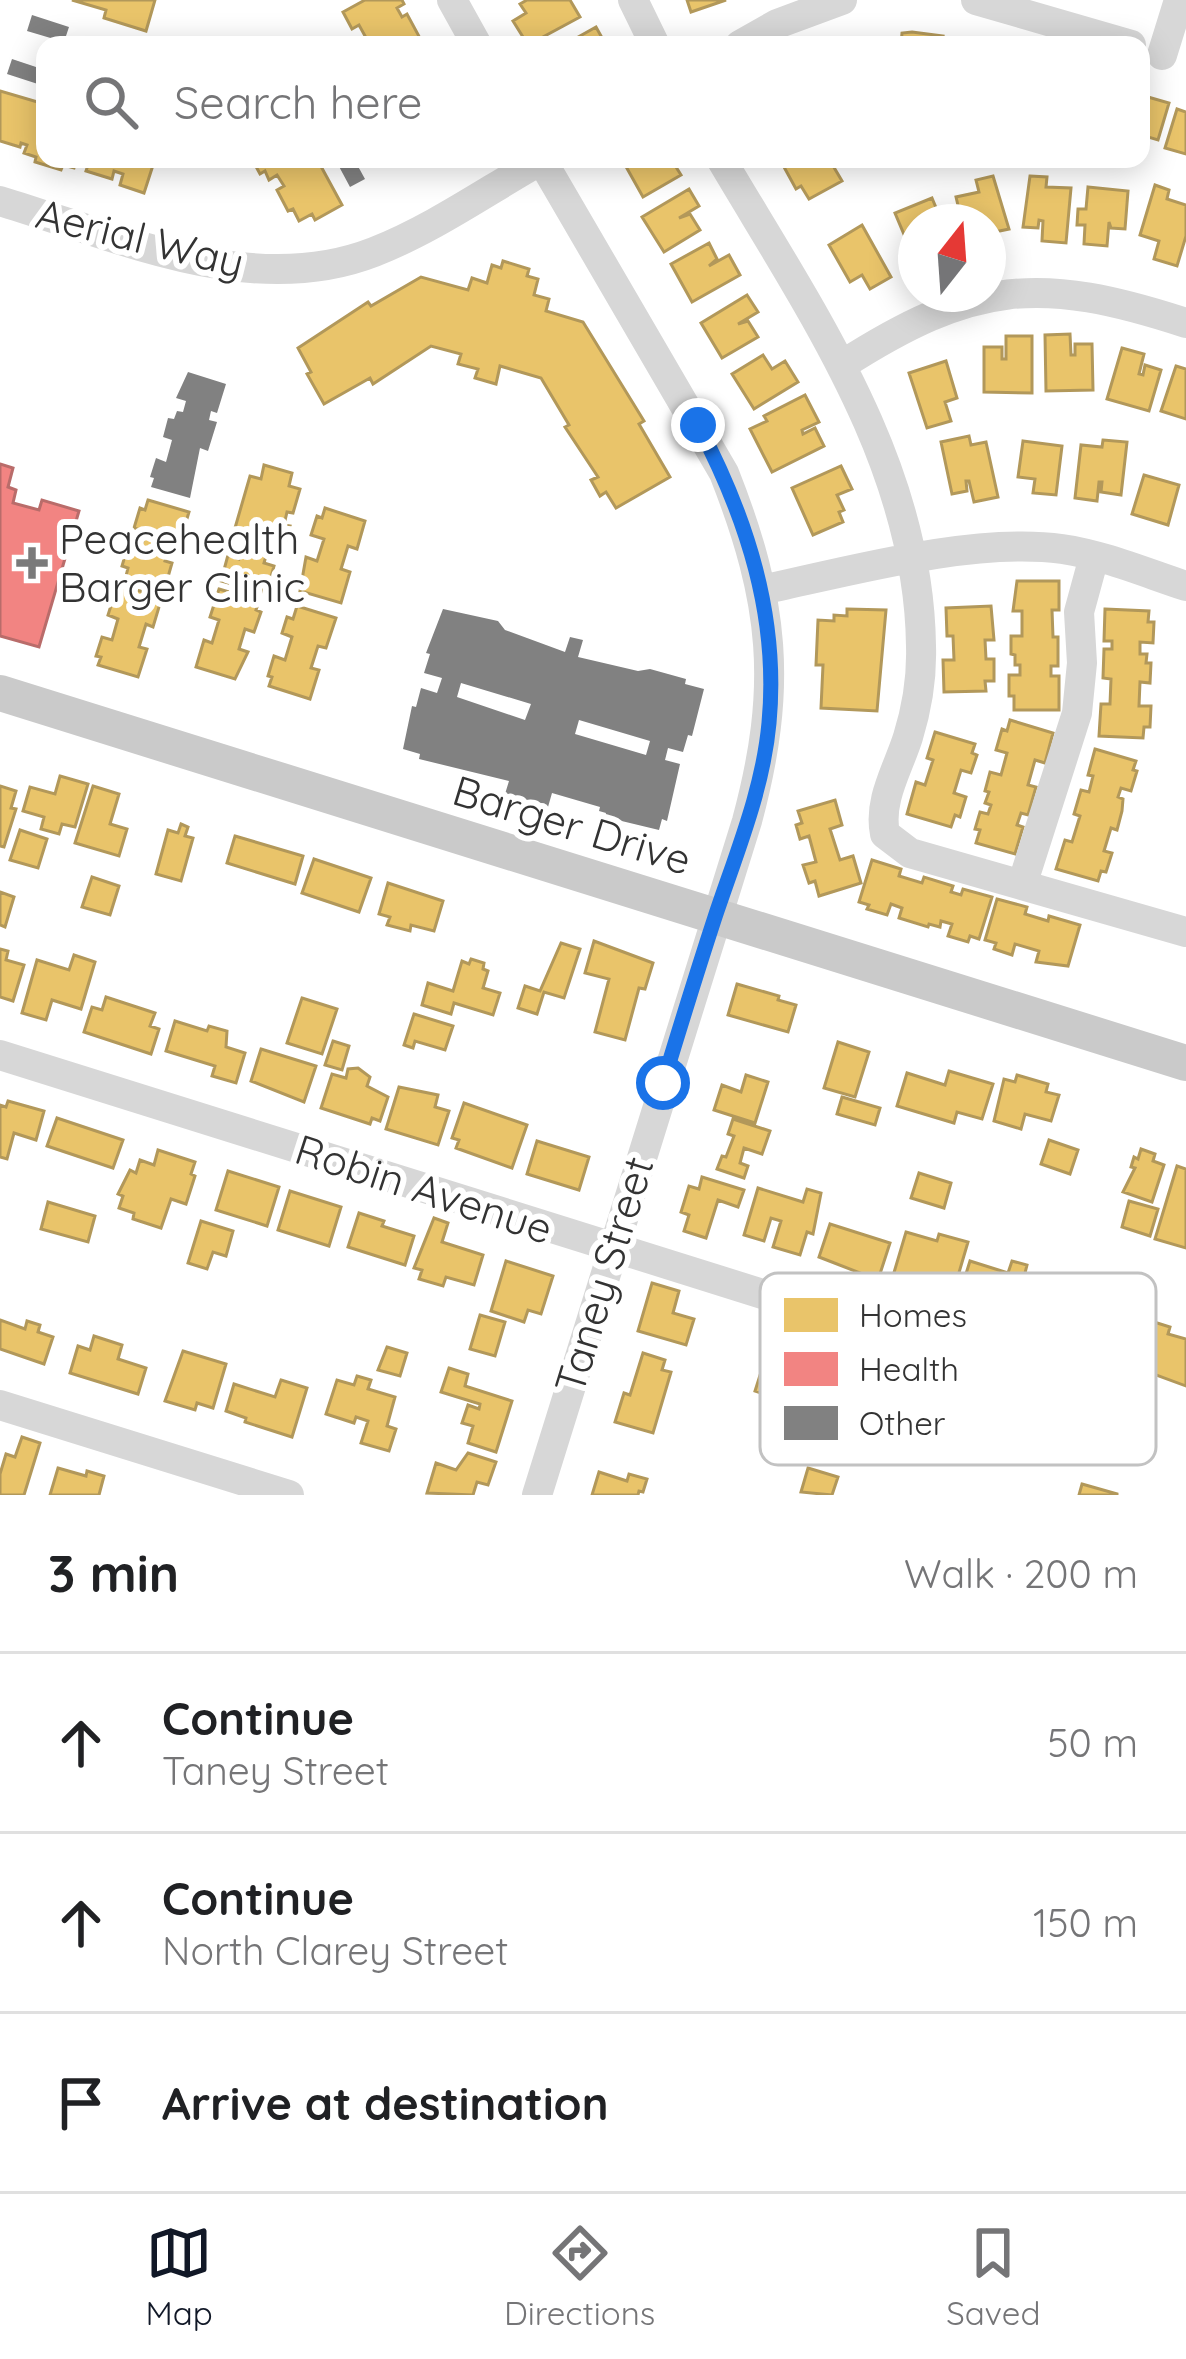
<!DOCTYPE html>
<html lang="en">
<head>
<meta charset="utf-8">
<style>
	:root { --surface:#fff; --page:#f2f2f2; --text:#202124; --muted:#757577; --line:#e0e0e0; --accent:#111827 }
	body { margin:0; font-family:Quicksand,sans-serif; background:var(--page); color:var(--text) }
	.compass { position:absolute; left:898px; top:204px; width:108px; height:108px; border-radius:50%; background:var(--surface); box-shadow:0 6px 30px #0003; rotate:17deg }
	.stop { position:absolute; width:36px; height:36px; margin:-27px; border:9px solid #1a73e8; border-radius:50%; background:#fff }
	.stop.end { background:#1a73e8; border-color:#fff; box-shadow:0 3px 12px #0008 }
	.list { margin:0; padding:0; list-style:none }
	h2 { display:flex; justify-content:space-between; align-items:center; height:156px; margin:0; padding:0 48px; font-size:51px }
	h2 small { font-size:39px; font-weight:400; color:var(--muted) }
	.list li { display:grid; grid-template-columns:78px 1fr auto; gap:36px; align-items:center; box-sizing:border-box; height:180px; padding:0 48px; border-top:3px solid var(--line) }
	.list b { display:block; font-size:45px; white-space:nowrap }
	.list p { margin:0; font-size:39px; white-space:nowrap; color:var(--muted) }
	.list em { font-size:39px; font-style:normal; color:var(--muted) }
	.icon { flex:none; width:66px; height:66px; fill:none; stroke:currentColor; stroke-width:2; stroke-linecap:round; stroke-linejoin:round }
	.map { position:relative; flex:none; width:1186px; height:1495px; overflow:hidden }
	.search { position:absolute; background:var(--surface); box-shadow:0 6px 30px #0003; left:36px; right:36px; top:36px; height:132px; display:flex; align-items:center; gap:30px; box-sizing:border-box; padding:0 42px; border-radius:24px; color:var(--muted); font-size:45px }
	.sheet { height:696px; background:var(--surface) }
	nav { display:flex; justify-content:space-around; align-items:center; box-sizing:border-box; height:168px; border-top:3px solid var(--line); background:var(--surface); font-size:33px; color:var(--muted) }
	nav a { display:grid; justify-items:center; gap:6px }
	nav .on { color:var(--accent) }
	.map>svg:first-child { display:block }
</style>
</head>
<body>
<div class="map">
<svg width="1186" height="1495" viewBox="0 0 1186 1495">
	<rect width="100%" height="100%" fill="#fff"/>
	<path fill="#e9c46a" stroke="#b2985a" stroke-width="3" d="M72,0H155L146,31L104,18L106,10Z
		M365,0H402L404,4L397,8L402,17L407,14L421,40L417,45H370L359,25L352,29L343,12Z
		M527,0H570L580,17L528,45L513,21L526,13L520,4Z
		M687,0H726L691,12Z
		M596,27L606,45H564Z
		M912,32L943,36L941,45H901L902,33Z
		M0,91L41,103L38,111L45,113V159H155L144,193L120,185L123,174L114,171L112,179L86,171L88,165L76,161L74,168L63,165L61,170L35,162L36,157L24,153L27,145L21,143L20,147L0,141Z
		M1141,95L1169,103L1158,140L1141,135Z
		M1177,109L1186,112V154L1165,148Z
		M252,159H317L342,205L315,220L312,214L299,221L293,209L288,211L277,190L284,186L277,175L269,180L265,171L260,174Z
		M631,159H671L681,175L643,197L624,163Z
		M797,159H829L842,181L809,199L801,186L796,189L784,167Z
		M993,176L1009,229L990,233L988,222H962L956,197L979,192L976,180Z
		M1030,176L1047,177L1046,187L1071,188L1066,243L1042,241L1043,221L1039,220L1038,228L1023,227Z
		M1155,185L1169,190L1167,199L1186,205V236L1177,266L1154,259L1159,241L1140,235Z
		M1088,187L1128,191L1125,229L1111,228L1109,222L1107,246L1084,244L1085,225H1077L1078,209H1086Z
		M689,189L699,206L679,218L690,214L700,230L664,252L642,217Z
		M932,198L942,222H916V263L895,213Z
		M862,225L891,277L870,289L862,275L850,282L829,245Z
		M709,243L717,259L709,266L729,255L740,275L692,302L671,264Z
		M503,261L529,269L527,276L538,279L534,295L549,299L546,311L583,322L644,421L639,424L670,477L616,508L606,492L600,496L591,480L598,477L565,427L569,425L541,378L500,366L496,384L475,378L478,369L458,364L461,354L431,346L373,384L370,378L324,404L307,374L311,372L298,348L368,302L371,306L421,277L468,290L472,278L487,283L492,265L501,268Z
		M747,295L758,312L738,324L748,321L758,337L722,358L701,323Z
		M1070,334L1071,355H1075V344H1092L1093,390L1046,391L1045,335Z
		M1006,336H1032V393L984,392V347H1002V359H1006Z
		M1122,348L1144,354L1139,374L1143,375L1145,365L1161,370L1149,411L1107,399Z
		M763,355L772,369L785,361L798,382L754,409L732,374Z
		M946,361L957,398L945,402L951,421L927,428L909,373Z
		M1176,366L1186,369V419L1161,411Z
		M805,395L819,422L802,430L803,434L815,428L824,446L772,472L750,429L767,421L764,416Z
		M969,436L971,445L986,442L998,497L974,502L969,481H966L967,491L952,494L941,442Z
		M1103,440L1127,442L1121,495L1101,492L1102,482H1099L1097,501L1075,498L1081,445L1102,447Z
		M1023,441L1062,446L1056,495L1033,493L1035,479L1018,477Z
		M264,465L292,473L289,486L300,489L293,513L287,512L284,525L290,526L284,547L270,542L264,563L274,566L269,584L264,582L261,592L221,581L228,555L239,559L247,531L235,528L250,476L261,479Z
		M841,466L852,489L837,495L844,510L839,512L843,522L813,535L792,488Z
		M1144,475L1179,485L1168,525L1132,514Z
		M148,500L189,512L180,542L172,540L165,561L172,563L164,591L125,580L128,568L122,566L127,549L139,553L146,532L134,528L140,508L145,510Z
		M325,508L365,521L357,549L348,546L341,569L350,572L341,603L300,591L306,557L317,561L324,539L311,535L317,516L322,518Z
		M1017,581H1059V610H1052L1053,637H1058V666H1051V676H1059V710H1014V696H1009V675H1020V665H1015V655L1011,654V636H1022V611H1013Z
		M122,586L162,597L153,627L146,624L139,647L147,649L138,677L98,665L101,657L96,656L102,637L112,640L118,619L108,615L114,596L119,597Z
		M219,589L259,601L256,610L261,612L254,632L245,629L239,649L248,652L235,679L196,667L204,640L212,643L219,620L210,617Z
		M297,606L336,618L326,648L318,646L311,668L319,670L310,699L269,686L272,677L268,676L274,656L285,660L292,637L282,633L287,617L293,619Z
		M991,606L994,640H985L986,659H994V681H985L986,691L944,692L943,660H954L953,636H947L946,608Z
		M847,609L886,610L877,711L821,708L823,665H816L818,620L834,621V615L847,616Z
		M1105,609L1149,611L1148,622H1154L1153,643L1140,642V654H1147L1146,663H1151L1150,683L1140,682L1139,706H1151L1150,727H1144L1143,738L1099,736L1101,704H1110L1111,679L1103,678L1104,649H1112V641H1104Z
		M1010,720L1053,733L1045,763L1035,760L1028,785L1036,787L1028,815L1021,813L1017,825L1023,827L1015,854L976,843L980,830L975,829L980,812L988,814L991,805L985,803L989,792L985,791L990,772L1001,775L1007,753L996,750L1002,729L1007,731Z
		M935,732L975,744L972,753L977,755L971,773L961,770L954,793L966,797L960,817L955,815L951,827L907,814L916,782L925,785L933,760L927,758Z
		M1095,749L1136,761L1133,770L1137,771L1131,791L1121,788L1118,797L1123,799L1122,811L1117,830L1111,828L1104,851L1112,853L1106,872L1101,871L1098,881L1056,869L1065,840L1072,842L1080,816L1074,814L1081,790L1089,792L1093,776L1088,775Z
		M60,776L88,784L75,827L62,824L59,834L41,829L44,817L23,811L30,787L55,794Z
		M0,786L16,791L11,808L16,809L4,847L0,846Z
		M93,786L119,794L110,824L127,829L119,856L75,843Z
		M835,800L842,825L830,829L840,860L853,856L861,883L819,896L815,881L809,883L803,865L816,862L809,836L800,839L796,825L802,823L798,811Z
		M181,824L188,827L185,836L193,838L181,881L156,874L168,830L178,833Z
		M20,830L47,839L38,868L10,860Z
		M235,836L303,856L295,884L227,863Z
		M314,859L371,878L359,912L302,893Z
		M872,860L901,869L899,876L922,883L924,877L953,886L951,892L961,895L963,889L992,897L979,939L970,936L968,942L948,936L952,924L941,921L940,927L929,924L928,927L899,918L902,908L891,904L887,915L867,909L869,905L859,902Z
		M92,877L119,886L110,915L82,907Z
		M388,883L443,901L434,931L411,925L410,931L387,925L390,917L379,914Z
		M0,892L14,897L5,927L0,925Z
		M997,899L1027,907L1025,914L1048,921L1049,916L1080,925L1068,966L1036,962L1039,951L1015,944L1012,955L994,949L996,943L985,940Z
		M594,941L653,963L645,989L639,988L625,1040L595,1032L609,979L585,973Z
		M561,943L580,949L564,998L544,992L537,1014L518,1008L525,986L540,991Z
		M0,949L8,951L6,960L24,965L13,1001L0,997Z
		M74,955L95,962L81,1009L52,1000L46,1020L22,1013L37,960L69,970Z
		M471,959L484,963L483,969L488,971L483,988L500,993L493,1015L454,1003L451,1014L422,1005L428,983L453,991L462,961L469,964Z
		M737,984L779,996L778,1000L796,1005L788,1032L728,1015Z
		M106,997L155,1013L150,1026L159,1029L151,1054L84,1032L92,1007L102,1010Z
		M302,998L337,1009L322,1054L287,1043Z
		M414,1014L453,1026L445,1050L415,1041L413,1048L404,1045Z
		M175,1021L207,1031L209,1026L227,1031L226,1047L245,1053L236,1083L212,1076L215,1066L166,1051Z
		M333,1041L349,1046L342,1070L325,1065Z
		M838,1042L869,1052L855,1097L824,1088Z
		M261,1049L316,1066L304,1102L251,1081Z
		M358,1068L370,1077L367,1086L388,1097L380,1121L372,1118L370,1124L321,1108L332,1074L346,1078L348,1069Z
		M949,1071L993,1084L982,1119L957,1112L954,1123L897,1106L907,1073L945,1085Z
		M746,1075L768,1082L755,1123L714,1110L722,1085L741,1092Z
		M1017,1075L1048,1084L1046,1092L1059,1095L1051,1121L1025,1114L1021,1129L994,1121L1004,1079L1015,1082Z
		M399,1087L438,1095L435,1107L449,1111L438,1145L386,1129Z
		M842,1097L880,1108L875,1125L837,1114Z
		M8,1101L44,1111L36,1140L14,1133L7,1159L0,1157V1105L6,1107Z
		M464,1103L527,1125L512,1168L456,1148L459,1140L452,1138Z
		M57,1118L123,1140L113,1168L47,1146Z
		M733,1119L770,1131L762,1154L744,1148L740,1163L748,1166L744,1178L717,1169L722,1156L726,1157L734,1136L728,1134Z
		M1049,1140L1078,1150L1070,1174L1041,1164Z
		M537,1141L589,1157L579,1190L527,1174Z
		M1141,1149L1155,1154L1153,1161L1164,1165L1152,1202L1123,1192L1135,1168L1131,1167L1134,1157L1138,1159Z
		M158,1150L195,1162L191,1174L195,1176L186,1204L171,1199L161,1228L133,1219L134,1213L119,1208L123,1196L118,1194L130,1170L136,1173L140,1160L154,1165Z
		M1177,1166L1186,1169V1248L1155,1239Z
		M228,1171L279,1187L267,1226L216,1210Z
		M919,1173L951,1183L944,1208L911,1198Z
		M702,1177L744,1190L738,1207L718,1200L706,1238L684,1231L689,1215L681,1212L689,1186L699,1189Z
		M758,1188L803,1202L807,1189L821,1193L813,1234L807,1232L800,1255L773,1247L781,1221L771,1218L764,1241L744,1235Z
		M290,1191L341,1207L329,1246L278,1230Z
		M1129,1201L1158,1209L1150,1236L1122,1227Z
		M48,1202L95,1216L88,1242L41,1229Z
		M359,1213L384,1221L382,1226L414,1236L405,1265L348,1247Z
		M434,1218L448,1223L442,1242L483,1255L474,1285L446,1277L443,1286L419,1279L422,1270L414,1268Z
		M201,1221L233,1231L226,1256L213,1252L207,1269L188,1263Z
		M830,1224L890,1243L878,1280L819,1257Z
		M906,1232L937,1241L939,1234L968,1242L953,1293L934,1287L936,1282L921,1277L916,1293L890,1286Z
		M506,1261L553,1276L541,1314L528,1310L524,1322L491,1311Z
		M970,1261L1008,1273L1012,1261L1027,1265L1024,1277L1030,1279L1017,1324L987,1314L991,1302L960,1293Z
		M652,1283L679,1291L673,1313L694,1319L686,1345L638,1331Z
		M480,1315L505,1322L495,1356L470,1349Z
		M1135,1316L1170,1327L1168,1334L1186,1339V1386L1121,1362Z
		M0,1320L25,1329L27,1321L40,1325L38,1332L53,1337L44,1364L0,1349Z
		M94,1336L122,1345L118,1359L146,1368L138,1394L70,1373L78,1346L90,1350Z
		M387,1347L407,1353L400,1376L378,1370Z
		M769,1347L791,1354L793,1347L821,1356L810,1393L787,1385L782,1400L755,1391Z
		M183,1351L226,1364L213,1408L197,1403L195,1410L165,1401Z
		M643,1353L665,1360L662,1370L671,1372L653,1433L615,1422L624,1393L630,1395Z
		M449,1368L468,1374L465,1386L512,1401L496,1452L468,1443L473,1426L462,1423L468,1405L479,1409L480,1404L441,1392Z
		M357,1376L371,1380L368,1389L395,1397L387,1426L396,1429L389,1451L361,1443L368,1421L356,1417L354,1423L326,1414L337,1380L354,1385Z
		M281,1380L307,1388L292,1437L245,1422L246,1418L226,1411L234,1384L275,1397Z
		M22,1437L40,1443L24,1495H0V1474L6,1454L15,1457Z
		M468,1453L496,1462L488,1485L477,1482L473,1495L427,1493L436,1463L456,1470Z
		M58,1468L86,1476L87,1471L104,1476L99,1495H50Z
		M808,1468L838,1477L832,1495L801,1492Z
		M599,1472L627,1481L629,1474L647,1479L643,1492L639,1491L638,1495H592Z
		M1082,1484L1117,1494V1495H1079Z"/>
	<path fill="#f28482" stroke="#b96c6a" stroke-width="3" d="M0,464L13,468L8,487L16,490L13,503L39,510L42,500L79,511L39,647L0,636Z"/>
	<path fill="#818181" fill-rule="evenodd" d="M32,15L69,27L64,42L27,31Z
		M12,59L45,70L44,86L7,74Z
		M335,159H354L365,179L350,187Z
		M188,372L226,384L217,413L211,411L209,420L217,422L208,451L200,448L190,498L151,487L154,478L150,477L156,458L166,462L172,440L163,437L168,418L174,419L177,411L183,412L186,401L176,398Z
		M443,609L498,621L505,630L565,652L570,637L583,640L578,657L638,671L650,669L686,679L685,684L704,689L692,736L688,735L683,752L668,748L665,760L680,764L667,821L662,819L659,830L605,817L606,813L599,811L600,807L552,793L548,807L505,794L509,781L419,759L420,754L403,749L412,706L416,707L421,688L437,693L442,678L424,673L430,654L426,653ZM461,683L531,704L525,720L457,697ZM579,720L650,741L646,755L575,734Z"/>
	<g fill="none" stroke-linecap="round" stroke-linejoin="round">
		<path stroke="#d7d7d7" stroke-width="30" d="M452,0L477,45
			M633,0L655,45
			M976,0L1131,45
			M740,45L777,24L842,0
			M1162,55L1179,0
			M721,159C810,310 919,464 921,646C922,677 917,708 908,737C898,769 878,800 885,834L910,853L1186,932
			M0,201C117,236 251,300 374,252C433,229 488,190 543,159
			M842,365C973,281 1039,275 1186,323
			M762,590C850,571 974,537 1062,549C1104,555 1146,573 1186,586
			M1023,882L1077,713L1082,663L1079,612L1094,557
			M0,1055L986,1364
			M0,1405L289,1495
			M537,1495L747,821C783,687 775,602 724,473L541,159"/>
		<path stroke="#cacaca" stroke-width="36" d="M0,693L1186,1063"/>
	</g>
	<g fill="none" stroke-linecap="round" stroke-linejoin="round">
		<path stroke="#1a73e8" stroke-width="15" d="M663,1083C680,1027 697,972 715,917C736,854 763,790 769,723C779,617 747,518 698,425"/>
	</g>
	<path fill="#7a7a7a" stroke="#fff" stroke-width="4.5" d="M26 545h12v12h12v12h-12v12h-12v-12h-12v-12h12z"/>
	<g text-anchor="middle" stroke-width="12" stroke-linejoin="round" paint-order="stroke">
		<g font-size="42" fill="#333" stroke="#fff">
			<text transform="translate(140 238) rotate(14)" y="15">Aerial Way</text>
			<text transform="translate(572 825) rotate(17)" y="15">Barger Drive</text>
			<text transform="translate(424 1189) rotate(18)" y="15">Robin Avenue</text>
			<text transform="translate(604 1275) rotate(-73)" y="15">Taney Street</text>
		</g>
		<g font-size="42" fill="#333" stroke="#fff" text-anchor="start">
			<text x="59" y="554">Peacehealth<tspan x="59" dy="48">Barger Clinic</tspan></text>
		</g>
	</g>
	<rect x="760" y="1273" width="396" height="192" rx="18" fill="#fff" stroke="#c2c2c2" stroke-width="3"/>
	<rect x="784" y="1298" width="54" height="34" fill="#e9c46a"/>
	<rect x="784" y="1352" width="54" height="34" fill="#f28482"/>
	<rect x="784" y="1406" width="54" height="34" fill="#818181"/>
	<g font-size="33" fill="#333">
		<text x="859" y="1327">Homes</text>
		<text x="859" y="1381">Health</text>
		<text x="859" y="1435">Other</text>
	</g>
</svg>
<svg class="compass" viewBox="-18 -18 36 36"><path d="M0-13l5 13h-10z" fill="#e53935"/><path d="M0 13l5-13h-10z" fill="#757577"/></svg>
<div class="stop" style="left:663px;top:1083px"></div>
<div class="stop end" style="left:698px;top:425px"></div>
<div class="search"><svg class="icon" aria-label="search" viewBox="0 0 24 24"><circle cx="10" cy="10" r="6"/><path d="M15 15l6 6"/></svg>Search here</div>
</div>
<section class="sheet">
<h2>3 min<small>Walk · 200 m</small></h2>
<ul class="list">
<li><svg class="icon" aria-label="ahead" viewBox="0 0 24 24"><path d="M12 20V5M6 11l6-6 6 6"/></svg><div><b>Continue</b><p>Taney Street</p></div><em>50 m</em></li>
<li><svg class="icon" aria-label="ahead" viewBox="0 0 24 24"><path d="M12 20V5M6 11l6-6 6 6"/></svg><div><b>Continue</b><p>North Clarey Street</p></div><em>150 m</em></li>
<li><svg class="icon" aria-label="arrive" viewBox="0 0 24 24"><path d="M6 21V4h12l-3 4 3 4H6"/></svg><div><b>Arrive at destination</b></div></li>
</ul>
</section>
<nav>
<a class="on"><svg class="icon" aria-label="map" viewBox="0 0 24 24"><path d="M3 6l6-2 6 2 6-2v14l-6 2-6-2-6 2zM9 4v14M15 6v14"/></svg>Map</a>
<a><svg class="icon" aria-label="directions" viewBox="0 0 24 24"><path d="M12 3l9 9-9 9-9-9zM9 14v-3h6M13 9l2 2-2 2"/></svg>Directions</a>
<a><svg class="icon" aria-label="saved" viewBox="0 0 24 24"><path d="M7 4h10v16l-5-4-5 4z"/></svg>Saved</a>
</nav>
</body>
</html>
